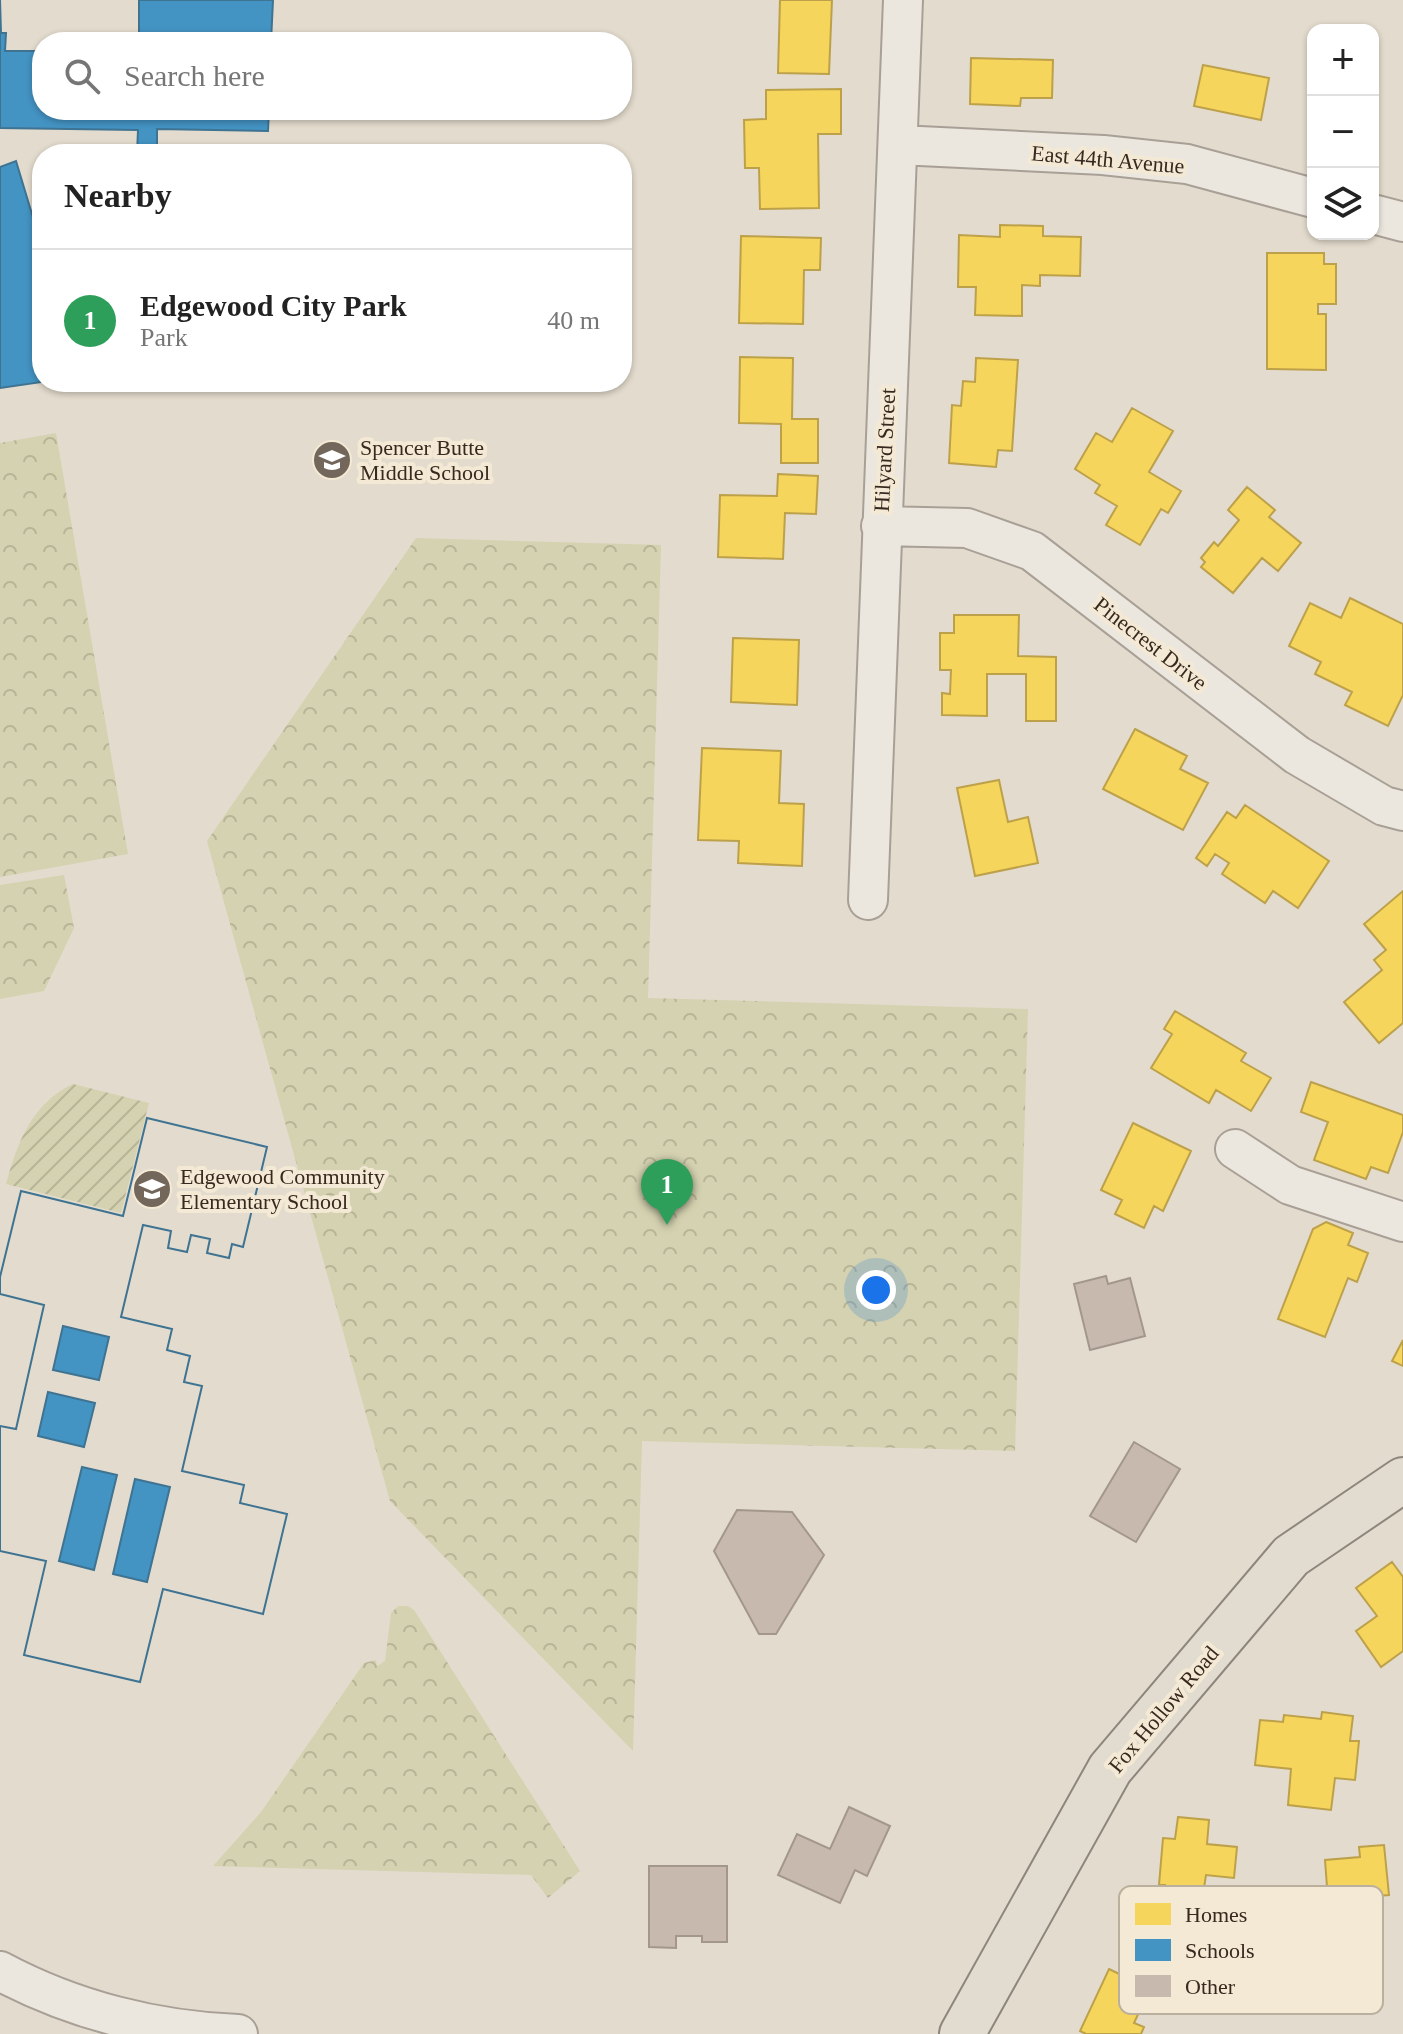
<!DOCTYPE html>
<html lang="en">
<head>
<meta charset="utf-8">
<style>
	:root { --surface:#fff; --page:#f6f6f6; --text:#222; --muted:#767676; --line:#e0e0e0; --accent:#73675c }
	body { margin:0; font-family:Georgia,serif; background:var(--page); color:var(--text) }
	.controls { position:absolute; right:24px; top:24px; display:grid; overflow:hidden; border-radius:16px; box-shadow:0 2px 6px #0004 }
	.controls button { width:72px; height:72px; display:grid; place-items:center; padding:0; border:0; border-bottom:2px solid var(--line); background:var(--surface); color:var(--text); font:40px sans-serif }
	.you { position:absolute; left:876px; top:1290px; width:28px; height:28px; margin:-20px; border:6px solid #fff; border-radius:50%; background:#1a73e8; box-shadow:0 0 0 12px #1a73e833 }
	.badge { display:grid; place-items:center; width:52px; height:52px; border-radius:50%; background:var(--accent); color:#fff; font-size:26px; font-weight:700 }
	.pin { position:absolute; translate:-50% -66px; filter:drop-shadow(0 2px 4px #0008) }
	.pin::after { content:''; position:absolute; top:42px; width:28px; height:24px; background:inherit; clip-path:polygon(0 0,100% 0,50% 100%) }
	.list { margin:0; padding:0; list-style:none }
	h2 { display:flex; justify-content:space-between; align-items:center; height:104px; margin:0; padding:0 32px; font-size:34px }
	h2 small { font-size:26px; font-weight:400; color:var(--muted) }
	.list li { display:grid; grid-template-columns:52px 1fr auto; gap:24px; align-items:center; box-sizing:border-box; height:144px; padding:0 32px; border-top:2px solid var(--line) }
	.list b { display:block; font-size:30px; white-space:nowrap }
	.list p { margin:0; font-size:26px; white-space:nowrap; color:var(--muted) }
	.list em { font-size:26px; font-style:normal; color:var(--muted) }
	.icon { flex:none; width:44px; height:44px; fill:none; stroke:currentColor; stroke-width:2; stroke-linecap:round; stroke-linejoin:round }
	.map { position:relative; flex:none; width:1403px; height:2034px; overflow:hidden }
	.search { position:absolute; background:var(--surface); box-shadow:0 2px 6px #0004; left:32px; top:32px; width:600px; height:88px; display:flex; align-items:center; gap:20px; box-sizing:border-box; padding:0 28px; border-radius:32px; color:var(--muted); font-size:30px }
	.panel { position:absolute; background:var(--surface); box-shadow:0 2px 6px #0004; left:32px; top:144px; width:600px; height:248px; border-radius:32px }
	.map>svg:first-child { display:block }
</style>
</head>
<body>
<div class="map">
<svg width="1403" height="2034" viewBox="0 0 1403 2034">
	<defs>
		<pattern id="park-crowns" width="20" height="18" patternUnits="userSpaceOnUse" patternTransform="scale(2)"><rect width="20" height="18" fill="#d4d2b0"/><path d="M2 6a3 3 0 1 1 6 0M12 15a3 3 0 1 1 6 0" fill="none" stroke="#b7b497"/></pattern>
		<pattern id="garden-furrows" width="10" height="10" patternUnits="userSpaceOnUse" patternTransform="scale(2)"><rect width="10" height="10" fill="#d4d2b0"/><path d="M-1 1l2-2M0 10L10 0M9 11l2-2" fill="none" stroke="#b7b497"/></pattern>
	</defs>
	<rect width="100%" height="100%" fill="#e3dbcd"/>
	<path fill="url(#park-crowns)" d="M56,433L128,854L0,877V443Z
		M416,538L661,545L648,998L1028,1009L1015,1451L642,1441L633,1751L390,1501L207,841Z
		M64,875L74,928L44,991L0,999V885Z
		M398,1606H408L414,1610L580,1871L548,1898L531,1875L213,1866L261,1812L364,1663L376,1660L377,1666L385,1661L391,1613Z"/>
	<path fill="url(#garden-furrows)" d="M73,1084L149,1103L121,1213L6,1184C17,1143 32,1103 73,1084Z"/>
	<path fill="#f6d55c" stroke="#bda14a" stroke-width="2" d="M780,0H832L829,74L778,73Z
		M971,58L1053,60L1052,98H1021L1020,106L970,104Z
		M1203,65L1269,78L1261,120L1194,106Z
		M841,89V134H818L819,208L760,209L759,168H745L744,120L766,119V90Z
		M1000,225L1043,226V236L1081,237L1080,276L1040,275V286L1022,285V316L975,315L976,287H958L959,235L1000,237Z
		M741,236L821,238L820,270H804L803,324L739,323Z
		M1267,253H1324V264H1336V304H1318V314H1326V370L1267,369Z
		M740,357L793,358L792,419H818V463H781V424L739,423Z
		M976,358L1018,360L1012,451L998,450L996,467L949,463L952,405L961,406L963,381L975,382Z
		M1132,408L1173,431L1149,472L1181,491L1168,513L1161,509L1140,545L1106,525L1117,506L1095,493L1100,485L1075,469L1096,433L1112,442Z
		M778,474L818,476L816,514L785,513L783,559L718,557L720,495L777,496Z
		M1247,487L1275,510L1269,517L1301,543L1278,571L1262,558L1233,593L1201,567L1205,562L1201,558L1214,542L1218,546L1239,520L1228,510Z
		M1350,598L1403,624V695L1388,726L1345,705L1352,692L1315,674L1321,662L1289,646L1310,603L1341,618Z
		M954,615H1019L1018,656L1056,657V721H1026V674H987V716L942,715V693L950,694L951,670H940V633H954Z
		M733,638L799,640L797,705L731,702Z
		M1135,729L1187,756L1180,769L1208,783L1183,830L1103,789Z
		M702,748L781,751L779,803L804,804L802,866L738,863L739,841L698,840Z
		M999,780L1008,822L1028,817L1038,863L975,876L957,788Z
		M1245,805L1329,861L1298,908L1273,891L1265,903L1222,874L1229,863L1215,854L1207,866L1196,858L1227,812L1236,818Z
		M1403,891V1023L1379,1043L1344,1002L1382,970L1374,960L1386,950L1364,924Z
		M1175,1011L1246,1053L1241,1061L1271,1078L1251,1111L1216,1090L1209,1103L1151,1068L1172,1034L1164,1029Z
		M1311,1082L1403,1115V1132L1388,1173L1371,1167L1366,1179L1314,1160L1328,1122L1301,1112Z
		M1133,1123L1191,1151L1163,1211L1154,1206L1144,1228L1115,1214L1122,1200L1101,1190Z
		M1326,1222L1353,1233L1348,1245L1368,1253L1357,1282L1348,1278L1325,1337L1278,1319L1313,1229Z
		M1403,1340V1366L1392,1361Z
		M1392,1562L1403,1577V1651L1381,1667L1356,1631L1377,1616L1356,1588Z
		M1322,1712L1353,1716L1350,1741H1359L1355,1780L1335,1778L1331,1810L1288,1805L1291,1769L1255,1765L1260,1720L1283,1722L1284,1715L1321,1719Z
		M1178,1817L1209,1820L1207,1844L1237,1847L1234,1878L1206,1875L1204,1888L1212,1889L1208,1926L1218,1927L1215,1959L1162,1915L1165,1885H1159L1163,1838L1175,1839Z
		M1384,1845L1389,1895L1328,1900L1325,1860L1360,1857L1359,1847Z
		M1109,1969L1150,1989L1134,2023L1144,2027L1141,2034H1086L1080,2031Z"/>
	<path fill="#4393c3" stroke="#3f7392" stroke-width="2" fill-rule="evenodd" d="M0,0L1,33H6L5,51H42V110H269L268,131L157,129V154H137L138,130L0,128Z
		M139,0H273L271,42H139Z
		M16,161L38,234L42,233V382L0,388V167Z
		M147,1118L267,1147L243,1247L232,1244L229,1258L207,1253L210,1239L191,1235L187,1252L168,1248L171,1231L143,1225L121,1317L172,1329L167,1350L190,1356L184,1382L202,1386L182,1471L244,1485L240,1503L287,1514L263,1614L163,1589L140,1682L24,1655L46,1561L0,1551V1426L16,1429L44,1305L0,1294V1277L21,1191L123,1216ZM63,1326L109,1337L99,1380L53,1370ZM48,1392L95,1403L84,1447L38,1436ZM82,1467L117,1475L94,1570L59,1561ZM135,1479L170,1487L147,1582L113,1574Z
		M147,1118L267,1147L243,1247L232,1244L229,1258L207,1253L210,1239L191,1235L187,1252L168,1248L171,1231L143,1225L121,1317L172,1329L167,1350L190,1356L184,1382L202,1386L182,1471L244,1485L240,1503L287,1514L263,1614L163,1589L140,1682L24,1655L46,1561L0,1551V1426L16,1429L44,1305L0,1294V1277L21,1191L123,1216Z"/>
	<path fill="#c7b9ae" stroke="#a3978d" stroke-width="2" d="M1106,1276L1108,1284L1130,1278L1145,1336L1090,1350L1074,1284Z
		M1134,1442L1180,1469L1136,1542L1090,1516Z
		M737,1510L792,1512L824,1555L776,1634H759L714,1551Z
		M849,1807L890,1826L867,1876L855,1870L840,1903L778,1875L797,1834L830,1849Z
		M649,1866H727V1942H702V1936H676V1948L649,1947Z"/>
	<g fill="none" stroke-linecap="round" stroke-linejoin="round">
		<defs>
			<path id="minor" d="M899,145L1103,155L1187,164L1313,198
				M1373,214L1403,222
				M881,526L967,528L1032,551L1297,755L1384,806L1403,811
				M868,900L903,0
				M1235,1149L1290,1185L1403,1222
				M0,1971C73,2010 156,2031 238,2034"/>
			<path id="major" d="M962,2034L1110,1769L1291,1556L1403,1480"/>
		</defs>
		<use href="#minor" stroke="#a8a096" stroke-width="42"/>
		<use href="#major" stroke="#8e867d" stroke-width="48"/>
		<use href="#minor" stroke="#ece7de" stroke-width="38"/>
		<use href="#major" stroke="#e2dcd0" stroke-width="44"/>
	</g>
	<defs>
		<symbol id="school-disc" viewBox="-11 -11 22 22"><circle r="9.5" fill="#73675c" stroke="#f4e9d4"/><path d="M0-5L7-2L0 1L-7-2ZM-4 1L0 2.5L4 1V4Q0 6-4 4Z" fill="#fff"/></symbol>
	</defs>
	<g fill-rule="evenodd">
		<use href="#school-disc" x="310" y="438" width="44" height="44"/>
		<use href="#school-disc" x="130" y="1167" width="44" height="44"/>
	</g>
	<g text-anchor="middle" stroke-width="8" stroke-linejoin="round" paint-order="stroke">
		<g font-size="22" fill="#37291f" stroke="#f4e9d4">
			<text transform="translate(1108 159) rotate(5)" y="8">East 44th Avenue</text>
			<text transform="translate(884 450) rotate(-87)" y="8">Hilyard Street</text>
			<text transform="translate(1151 643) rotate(38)" y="8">Pinecrest Drive</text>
			<text transform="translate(1163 1709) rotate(-50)" y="8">Fox Hollow Road</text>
		</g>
		<g font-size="22" fill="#37291f" stroke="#f4e9d4" text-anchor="start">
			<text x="360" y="455">Spencer Butte<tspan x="360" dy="25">Middle School</tspan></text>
			<text x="180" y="1184">Edgewood Community<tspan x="180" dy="25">Elementary School</tspan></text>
		</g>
	</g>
	<rect x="1119" y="1886" width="264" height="128" rx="12" fill="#f4e9d4" stroke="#bbaf9e" stroke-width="2"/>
	<rect x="1135" y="1903" width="36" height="22" fill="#f6d55c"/>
	<rect x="1135" y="1939" width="36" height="22" fill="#4393c3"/>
	<rect x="1135" y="1975" width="36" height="22" fill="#c7b9ae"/>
	<g font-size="22" fill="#37291f">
		<text x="1185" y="1922">Homes</text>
		<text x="1185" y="1958">Schools</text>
		<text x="1185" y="1994">Other</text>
	</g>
</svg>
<div class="controls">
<button>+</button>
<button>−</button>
<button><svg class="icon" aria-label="layers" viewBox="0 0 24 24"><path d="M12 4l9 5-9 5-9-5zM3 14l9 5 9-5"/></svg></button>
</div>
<div class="you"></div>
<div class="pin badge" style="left:667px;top:1225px;background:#2e9e5b">1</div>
<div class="search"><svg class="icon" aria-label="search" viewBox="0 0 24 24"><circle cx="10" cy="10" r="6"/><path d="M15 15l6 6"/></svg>Search here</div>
<section class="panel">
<h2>Nearby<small></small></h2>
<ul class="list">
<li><span class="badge" style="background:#2e9e5b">1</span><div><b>Edgewood City Park</b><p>Park</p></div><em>40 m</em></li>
</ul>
</section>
</div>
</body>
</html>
